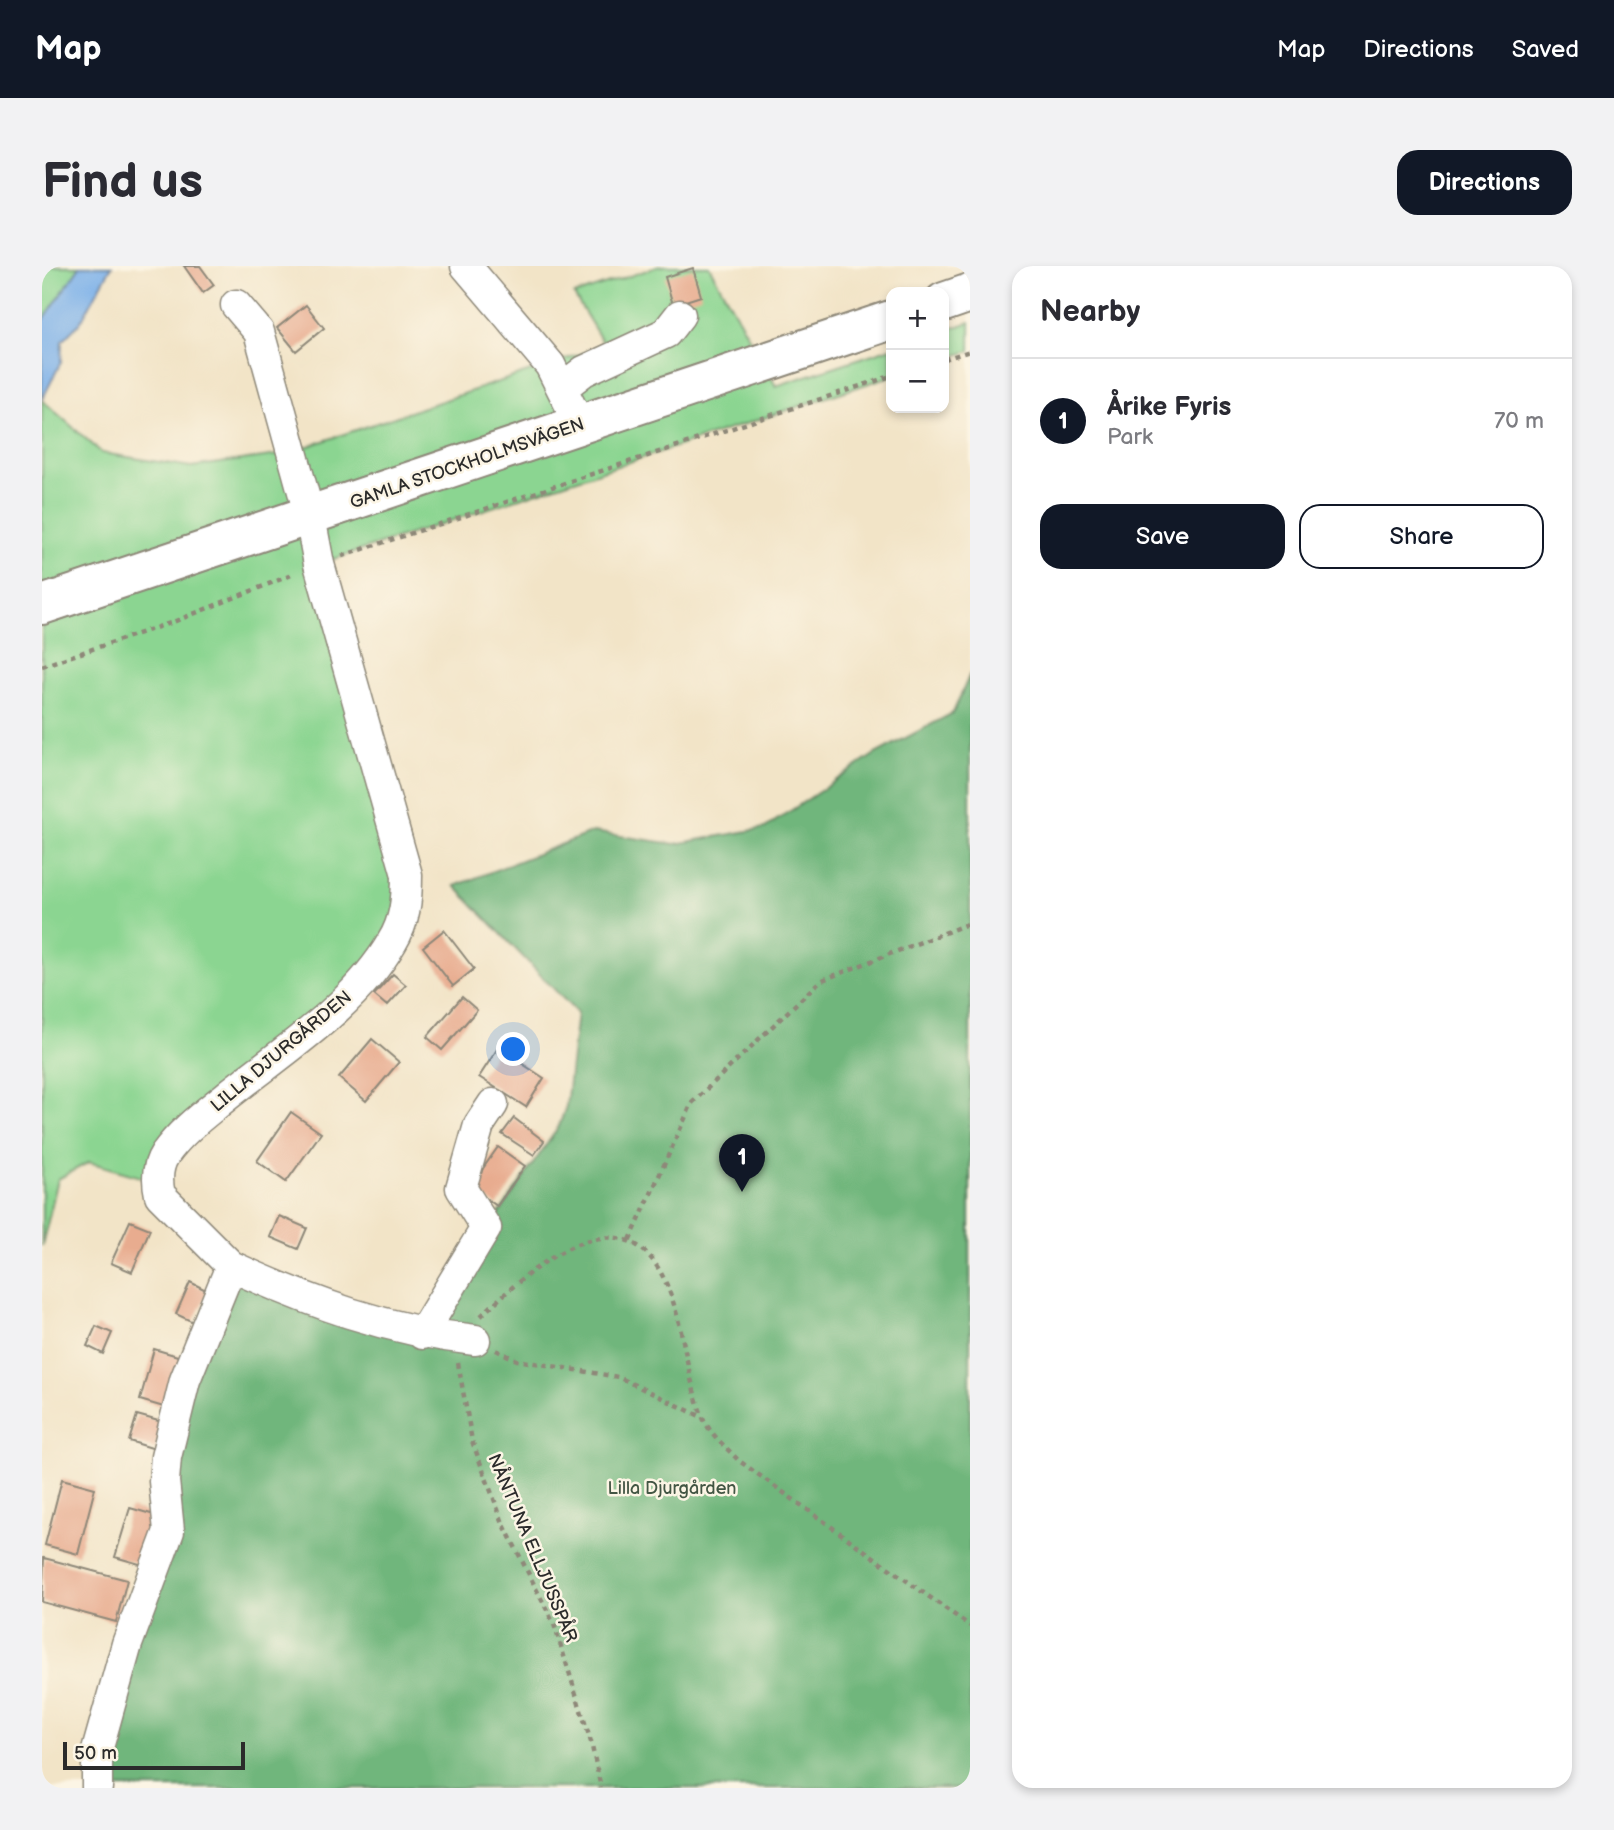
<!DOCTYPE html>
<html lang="en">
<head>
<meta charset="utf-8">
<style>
	:root { --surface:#fff; --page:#f2f2f3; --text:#2b2b33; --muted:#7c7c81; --line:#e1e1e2; --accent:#111827 }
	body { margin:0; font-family:"Balsamiq Sans",sans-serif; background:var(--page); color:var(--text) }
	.controls { position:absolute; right:21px; top:21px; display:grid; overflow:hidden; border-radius:14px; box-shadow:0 4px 10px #0003 }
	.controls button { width:63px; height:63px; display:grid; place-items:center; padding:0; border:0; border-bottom:2px solid var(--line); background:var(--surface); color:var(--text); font:35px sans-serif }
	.scale { position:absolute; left:21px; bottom:18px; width:182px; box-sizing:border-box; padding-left:7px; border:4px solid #2b2b2b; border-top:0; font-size:19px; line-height:24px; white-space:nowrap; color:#2b2b2b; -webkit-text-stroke:5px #fcf5e5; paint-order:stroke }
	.you { position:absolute; left:472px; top:784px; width:24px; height:24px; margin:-18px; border:5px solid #fff; border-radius:50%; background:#1a73e8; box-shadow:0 0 0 10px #1a73e833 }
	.badge { display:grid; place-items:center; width:46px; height:46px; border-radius:50%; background:var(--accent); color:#fff; font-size:23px; font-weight:700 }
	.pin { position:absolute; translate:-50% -58px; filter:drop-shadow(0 2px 4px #0008) }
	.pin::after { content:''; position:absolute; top:37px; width:24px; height:21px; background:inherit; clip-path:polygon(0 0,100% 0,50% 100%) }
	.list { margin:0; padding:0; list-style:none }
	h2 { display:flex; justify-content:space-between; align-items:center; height:91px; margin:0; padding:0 28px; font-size:30px }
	h2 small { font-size:23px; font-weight:400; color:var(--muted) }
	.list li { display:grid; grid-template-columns:46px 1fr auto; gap:21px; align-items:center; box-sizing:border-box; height:126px; padding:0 28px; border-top:2px solid var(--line) }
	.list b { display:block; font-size:26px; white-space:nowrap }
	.list p { margin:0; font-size:23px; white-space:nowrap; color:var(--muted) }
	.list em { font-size:23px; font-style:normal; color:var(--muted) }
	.actions { display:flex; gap:14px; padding:21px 28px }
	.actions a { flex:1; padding:16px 0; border:2px solid var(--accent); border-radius:21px; text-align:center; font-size:24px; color:var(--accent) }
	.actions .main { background:var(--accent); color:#fff }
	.map { position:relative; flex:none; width:928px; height:1522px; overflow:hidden; border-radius:21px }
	header { display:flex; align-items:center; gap:42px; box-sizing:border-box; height:98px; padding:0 35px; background:var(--accent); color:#fff }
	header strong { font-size:33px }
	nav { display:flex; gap:38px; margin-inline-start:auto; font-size:24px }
	.intro { display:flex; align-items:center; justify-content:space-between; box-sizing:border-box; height:168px; padding:0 42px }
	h1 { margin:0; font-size:49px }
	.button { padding:18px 32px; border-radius:21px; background:var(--accent); color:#fff; font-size:24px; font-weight:700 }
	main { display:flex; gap:42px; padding:0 42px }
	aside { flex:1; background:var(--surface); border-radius:21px; box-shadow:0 4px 10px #0003 }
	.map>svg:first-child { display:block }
</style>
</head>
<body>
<header>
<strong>Map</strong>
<nav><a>Map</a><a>Directions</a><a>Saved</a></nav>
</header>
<div class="intro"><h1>Find us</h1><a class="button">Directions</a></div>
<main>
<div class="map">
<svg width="928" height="1522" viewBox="0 0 928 1522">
	<rect width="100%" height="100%" fill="#fcf5e5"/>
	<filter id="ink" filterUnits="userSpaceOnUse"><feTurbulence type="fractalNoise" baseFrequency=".0143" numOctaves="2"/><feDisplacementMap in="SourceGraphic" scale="14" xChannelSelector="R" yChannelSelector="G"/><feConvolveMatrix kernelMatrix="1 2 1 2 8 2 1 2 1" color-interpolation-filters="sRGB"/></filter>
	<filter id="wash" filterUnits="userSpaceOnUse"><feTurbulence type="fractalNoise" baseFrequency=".00686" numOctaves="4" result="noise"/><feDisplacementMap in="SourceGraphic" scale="28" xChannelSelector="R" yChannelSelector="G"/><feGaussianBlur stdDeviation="1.57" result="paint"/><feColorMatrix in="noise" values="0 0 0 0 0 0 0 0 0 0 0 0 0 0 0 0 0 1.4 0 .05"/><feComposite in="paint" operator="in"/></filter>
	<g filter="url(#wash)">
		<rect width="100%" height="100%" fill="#f2e4c7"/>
		<path fill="#8bd591" stroke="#5b805e" stroke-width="2" d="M0,0H38L0,56Z
			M617,0H667L734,120L849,82V110L277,298L366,629L339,691L152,862L119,917L47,896L16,913L0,980V134L60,187L149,201L243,188L563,80L532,29Z
			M928,56V85L902,93V65Z"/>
		<path fill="#70b67b" stroke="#4e7053" stroke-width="2" d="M928,408V1522H62L123,1211L187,991L375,1067L517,860L524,840L535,747L413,620L551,566L633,578L723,562L833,488L911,447Z"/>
		<path fill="#7bb0e9" stroke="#536e8a" stroke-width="2" d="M38,0H70L38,57L20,75L19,96L0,134V56Z"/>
		<g id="blocks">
			<path fill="#e8ac8f" d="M142,0H158L172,19L161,27Z
				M651,2L659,30L631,39L623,11Z
				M264,39L282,62L254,85L235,62Z
				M402,664L432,703L411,720L381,681Z
				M351,708L364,719L345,740L332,729Z
				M420,731L435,744L400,784L385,771Z
				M330,773L357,796L324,835L297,812Z
				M456,782L502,812L484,841L437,811Z
				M249,846L279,867L244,916L215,895Z
				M472,852L502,875L492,889L460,868Z
				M456,881L483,900L455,940L428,921Z
				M237,950L265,962L256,983L228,971Z
				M88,955L108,963L90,1006L69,997Z
				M148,1016L166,1025L151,1056L134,1048Z
				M54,1060L70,1067L61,1088L45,1080Z
				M112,1083L139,1091L125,1142L98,1134Z
				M95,1149L120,1156L113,1183L87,1175Z
				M20,1213L53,1222L36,1288L3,1279Z
				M88,1242L116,1250L101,1299L73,1291Z
				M2,1292L85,1314L74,1356L0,1336Z"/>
		</g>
	</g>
	<g filter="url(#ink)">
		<use href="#blocks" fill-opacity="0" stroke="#8e8879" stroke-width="2"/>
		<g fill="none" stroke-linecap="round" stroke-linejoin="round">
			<defs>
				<path id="minor" d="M424,0L508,99L538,159
					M520,122L542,105L624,67L638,49
					M189,1000C270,1037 344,1064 433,1074
					M380,1068L444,962L419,922L437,859L451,838
					M55,1522V1485L85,1378L127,1265L122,1215L124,1191L143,1114L189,1000L118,929C115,916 115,900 123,888C140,864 164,847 186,829C242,784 313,740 350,676C363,655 365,634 365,609L277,298L268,251L217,66L194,39"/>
				<path id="major" d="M902,36L928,27
					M0,339L849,54"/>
			</defs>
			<use href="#minor" stroke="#8e8879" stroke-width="33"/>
			<use href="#major" stroke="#8e8879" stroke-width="42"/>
			<path stroke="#8e8879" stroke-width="4.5" stroke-dasharray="5 5" stroke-linecap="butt" d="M902,93L928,85
				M300,290L849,110
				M0,400L131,356L252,308
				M588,974L650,837L778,715L928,657
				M439,1050C486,1005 579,919 623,1015C643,1058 643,1110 662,1154C669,1169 685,1182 696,1194L928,1360
				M454,1084L475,1094L576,1111L660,1151
				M416,1097L430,1175L461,1257L512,1358L549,1476L559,1522"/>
			<use href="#minor" stroke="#fff" stroke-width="30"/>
			<use href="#major" stroke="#fff" stroke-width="38"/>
		</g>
	</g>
	<g text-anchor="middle" stroke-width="5" stroke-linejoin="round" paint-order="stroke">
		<g font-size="18" fill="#2b2b2b" stroke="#fcf5e5">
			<text transform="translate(425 197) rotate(-19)" y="6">GAMLA STOCKHOLMSVÄGEN</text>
			<text transform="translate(239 785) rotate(-40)" y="6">LILLA DJURGÅRDEN</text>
			<text transform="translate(491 1282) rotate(67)" y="6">NÅNTUNA ELLJUSSPÅR</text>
		</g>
		<g font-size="18" fill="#435644" stroke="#fcf5e5">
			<text x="630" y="1228">Lilla Djurgården</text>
		</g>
	</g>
</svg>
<div class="controls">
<button>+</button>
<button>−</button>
</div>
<div class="scale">50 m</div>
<div class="you"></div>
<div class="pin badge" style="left:700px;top:926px">1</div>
</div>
<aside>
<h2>Nearby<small></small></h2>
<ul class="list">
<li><span class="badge">1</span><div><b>Årike Fyris</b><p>Park</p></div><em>70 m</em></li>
</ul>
<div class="actions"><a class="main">Save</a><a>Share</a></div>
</aside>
</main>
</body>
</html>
